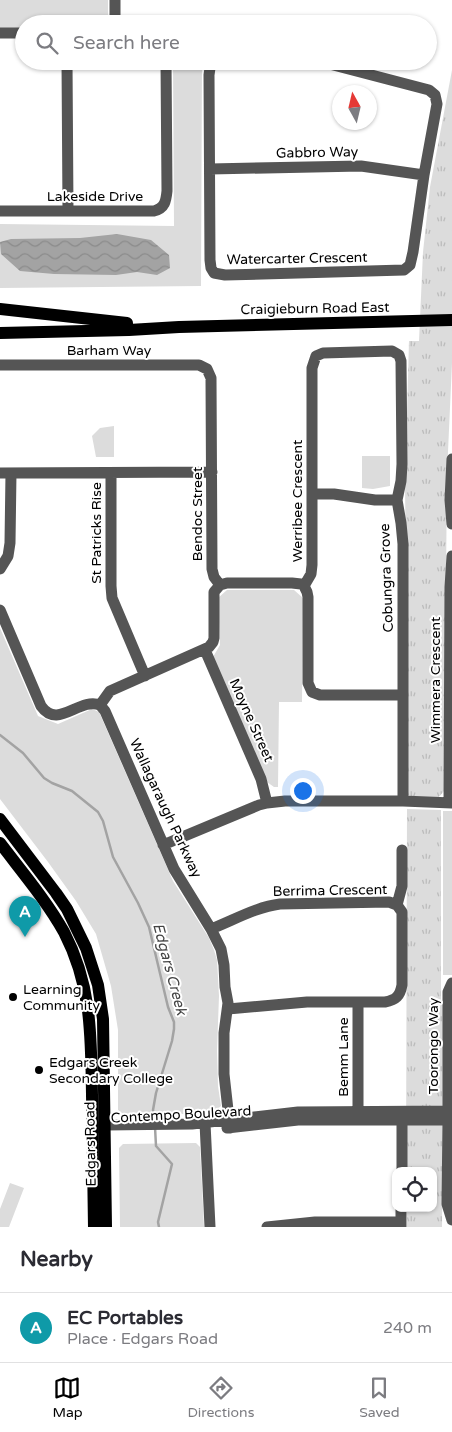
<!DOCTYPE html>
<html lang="en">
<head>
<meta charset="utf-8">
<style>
	:root { --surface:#fff; --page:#f7f7f7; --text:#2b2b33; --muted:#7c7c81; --line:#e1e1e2; --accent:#000 }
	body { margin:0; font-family:"Varela Round",sans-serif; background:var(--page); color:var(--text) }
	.controls { position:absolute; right:15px; bottom:15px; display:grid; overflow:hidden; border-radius:10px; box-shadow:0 1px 4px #0004 }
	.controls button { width:45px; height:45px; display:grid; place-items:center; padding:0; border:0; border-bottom:1px solid var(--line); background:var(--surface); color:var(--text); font:25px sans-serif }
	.compass { position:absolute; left:332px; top:85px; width:45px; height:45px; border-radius:50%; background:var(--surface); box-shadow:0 1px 4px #0004; rotate:352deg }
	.you { position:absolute; left:302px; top:790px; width:18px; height:18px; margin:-12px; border:4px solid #fff; border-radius:50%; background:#1a73e8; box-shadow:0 0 0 8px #1a73e833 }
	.badge { display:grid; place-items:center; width:32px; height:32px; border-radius:50%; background:var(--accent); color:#fff; font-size:16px; font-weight:700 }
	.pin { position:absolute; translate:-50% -41px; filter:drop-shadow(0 1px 2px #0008) }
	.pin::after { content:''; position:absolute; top:26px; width:18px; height:15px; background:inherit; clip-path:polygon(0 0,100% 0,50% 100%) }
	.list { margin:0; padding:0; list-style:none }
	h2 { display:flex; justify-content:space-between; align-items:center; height:65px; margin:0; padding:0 20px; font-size:21px }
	h2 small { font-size:16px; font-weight:400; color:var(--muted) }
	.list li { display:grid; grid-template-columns:32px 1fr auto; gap:15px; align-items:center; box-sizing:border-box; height:70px; padding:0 20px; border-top:1px solid var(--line) }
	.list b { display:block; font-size:19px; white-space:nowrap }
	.list p { margin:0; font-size:16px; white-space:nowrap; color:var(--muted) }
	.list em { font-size:16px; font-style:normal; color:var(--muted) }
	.icon { flex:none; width:28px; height:28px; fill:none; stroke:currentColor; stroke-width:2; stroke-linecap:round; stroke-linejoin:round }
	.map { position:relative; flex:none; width:452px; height:1227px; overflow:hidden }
	.search { position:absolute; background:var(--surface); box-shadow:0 1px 4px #0004; left:15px; right:15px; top:15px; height:55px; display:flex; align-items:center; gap:12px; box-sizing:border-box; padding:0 18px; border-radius:28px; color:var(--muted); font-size:19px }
	.sheet { height:135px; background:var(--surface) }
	nav { display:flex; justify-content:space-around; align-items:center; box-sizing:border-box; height:70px; border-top:1px solid var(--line); background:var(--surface); font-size:14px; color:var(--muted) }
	nav a { display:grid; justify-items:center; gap:2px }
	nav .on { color:var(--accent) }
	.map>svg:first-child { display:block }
</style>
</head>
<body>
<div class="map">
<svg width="452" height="1227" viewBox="0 0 452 1227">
	<defs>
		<pattern id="grass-tufts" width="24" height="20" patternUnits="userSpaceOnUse" patternTransform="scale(1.25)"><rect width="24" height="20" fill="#dcdcdc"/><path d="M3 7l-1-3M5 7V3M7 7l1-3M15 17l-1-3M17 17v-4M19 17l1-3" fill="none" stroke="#bbb"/></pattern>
		<pattern id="water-waves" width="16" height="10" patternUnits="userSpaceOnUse" patternTransform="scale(1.25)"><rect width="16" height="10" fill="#a3a3a3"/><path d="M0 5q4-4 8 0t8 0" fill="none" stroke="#8b8b8b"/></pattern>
	</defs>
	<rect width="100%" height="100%" fill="#fff"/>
	<path fill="url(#grass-tufts)" d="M452,70V363L447,474L444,791L438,798L414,797L408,795L405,482L409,341H419L423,252L430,187Z
		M407,809L441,810V1003L444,1004L442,1227H407V1208H433V1171H406Z"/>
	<path fill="#dcdcdc" d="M0,0H108V24H24V29L0,30Z
		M173,61H202L201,286L0,288V224L174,226Z
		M114,426V457H96L92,436L100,428Z
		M362,456H390V486L373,489L362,488Z
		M227,590H294L303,598L302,702H279L278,787H274L267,782L213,657L220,645L218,598Z
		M0,628L38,716L58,724L92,709L99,712L173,881L209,938L214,950L217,960L219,996L217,1051L218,1086L221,1106L216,1110L185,1114L124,1115L118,1110V1030L111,986L96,934L76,901L48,862L0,799Z
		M443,811H452V975H443Z
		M196,1143L200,1147L204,1227H120L119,1148L123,1144Z
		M10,1183L24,1188L9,1227H0V1209Z"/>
	<path fill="url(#water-waves)" d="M117,234L151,240L169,255L170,268L157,275L137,272L116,275L54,274L20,271L1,254L0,242L11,239L80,238Z"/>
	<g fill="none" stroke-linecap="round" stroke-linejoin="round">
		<path stroke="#a3a3a3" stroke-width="2.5" d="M0,735L23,753L44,778L52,783L72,791L98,812L103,821L113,857L138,903L149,927L168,1007L174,1022V1029L172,1041L156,1093L153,1110L154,1121
			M155,1127L156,1146L172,1164L158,1222L159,1227"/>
		<path stroke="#555" stroke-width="11" d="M115,0V24
			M0,33H24
			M67,61L68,211
			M211,61L209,75L210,260L211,268L214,273L225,275L404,270L410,265L413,252L424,175L437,104L435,95L429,90L318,61
			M210,169L361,166L424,175
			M0,211H154C165,208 166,201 167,191L166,61
			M0,365H199L207,369L211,378L212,569L214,577L220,585L214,592V638L213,642L209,647L110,691L100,705C79,697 58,730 41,706L0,610
			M452,459L450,500L452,524
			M0,473L212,472
			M111,473V586L112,598L145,676
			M312,494H334L375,500H397
			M0,569L8,556L10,543L11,473
			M220,585L227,583H292L301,584L304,586
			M205,650L261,779L267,803
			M100,705L105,711L174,869L211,929L221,949L224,965L225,987L228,1003L224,1033V1074L230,1128
			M403,801V544L401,523L397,500L401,481L402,464L401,361L399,355L392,351L323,353L316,356L312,368V565L311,574L304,586L307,592L308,597V683L312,692L320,695H403
			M449,803L450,587L452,556
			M163,845L259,805L267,803L285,801H403L452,803
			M397,905L402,886V850
			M211,929C234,920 256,907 280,904L389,902L397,905L402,912V985C400,996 396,1000 385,1002H307L228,1009
			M358,1002V1111
			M448,1111V992L452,983
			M448,1120L447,1204L452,1220
			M205,1123L210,1227
			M97,1128L105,1125L192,1124L298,1112L452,1111
			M227,1128L298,1120H452
			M402,1171V1113
			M267,1227L315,1222H401
			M401,1227V1208"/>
		<path stroke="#000" stroke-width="12" d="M0,309L127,323
			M0,333L129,330L179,327L452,320
			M0,819L56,893L67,909L86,948L98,985L103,1019L106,1227
			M0,843C22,872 46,900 64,932C92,986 91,1036 92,1095C93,1139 93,1183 94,1227"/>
	</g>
	<g fill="#000" stroke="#fff" stroke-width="2">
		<circle cx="13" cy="997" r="5"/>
		<circle cx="39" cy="1070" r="5"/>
	</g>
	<g text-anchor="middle" stroke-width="4" stroke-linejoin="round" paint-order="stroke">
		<g font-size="14" fill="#000" stroke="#fff">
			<text transform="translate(317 152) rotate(-1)" y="5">Gabbro Way</text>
			<text x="95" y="201">Lakeside Drive</text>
			<text transform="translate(297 258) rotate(-1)" y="5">Watercarter Crescent</text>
			<text transform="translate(315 308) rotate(-1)" y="5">Craigieburn Road East</text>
			<text x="109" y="355">Barham Way</text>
			<text transform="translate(297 501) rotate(-90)" y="5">Werribee Crescent</text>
			<text transform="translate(197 514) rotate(-90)" y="5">Bendoc Street</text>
			<text transform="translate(96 533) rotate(-90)" y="5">St Patricks Rise</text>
			<text transform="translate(386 578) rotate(-92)" y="5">Cobungra Grove</text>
			<text transform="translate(435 680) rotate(-90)" y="5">Wimmera Crescent</text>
			<text transform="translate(252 720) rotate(66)" y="5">Moyne Street</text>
			<text transform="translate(166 808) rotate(65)" y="5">Wallagaraugh Parkway</text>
			<text transform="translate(330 890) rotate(-1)" y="5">Berrima Crescent</text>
			<text transform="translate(433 1046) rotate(-90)" y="5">Toorongo Way</text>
			<text transform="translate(343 1057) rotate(-90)" y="5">Bemm Lane</text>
			<text transform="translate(181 1114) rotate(-3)" y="5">Contempo Boulevard</text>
			<text transform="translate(90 1144) rotate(-91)" y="5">Edgars Road</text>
		</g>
		<g font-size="14" fill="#000" stroke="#fff" text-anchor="start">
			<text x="23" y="994">Learning<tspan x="23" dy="16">Community</tspan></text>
			<text x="49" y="1067">Edgars Creek<tspan x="49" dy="16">Secondary College</tspan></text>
		</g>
		<g font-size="15" font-style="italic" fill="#444" stroke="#fff">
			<text transform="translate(170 969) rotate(75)" y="5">Edgars Creek</text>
		</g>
	</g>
</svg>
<div class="controls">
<button><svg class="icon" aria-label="locate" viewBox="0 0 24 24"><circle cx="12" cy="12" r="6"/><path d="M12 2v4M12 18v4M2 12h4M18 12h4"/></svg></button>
</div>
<svg class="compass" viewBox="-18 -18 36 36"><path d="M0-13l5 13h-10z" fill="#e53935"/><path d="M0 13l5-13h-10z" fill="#7c7c81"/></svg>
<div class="you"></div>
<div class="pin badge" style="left:25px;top:937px;background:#0f9aa8">A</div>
<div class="search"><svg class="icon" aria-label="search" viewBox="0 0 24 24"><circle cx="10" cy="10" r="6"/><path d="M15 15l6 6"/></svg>Search here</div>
</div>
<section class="sheet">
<h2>Nearby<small></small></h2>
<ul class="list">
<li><span class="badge" style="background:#0f9aa8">A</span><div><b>EC Portables</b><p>Place · Edgars Road</p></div><em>240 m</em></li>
</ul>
</section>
<nav>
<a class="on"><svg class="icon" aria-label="map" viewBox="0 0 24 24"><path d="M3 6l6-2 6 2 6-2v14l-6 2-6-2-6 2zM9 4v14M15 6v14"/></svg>Map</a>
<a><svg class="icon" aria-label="directions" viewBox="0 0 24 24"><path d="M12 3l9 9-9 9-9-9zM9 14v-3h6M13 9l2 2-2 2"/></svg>Directions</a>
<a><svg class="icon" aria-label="saved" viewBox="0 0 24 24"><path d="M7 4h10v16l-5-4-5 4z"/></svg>Saved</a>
</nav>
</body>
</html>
